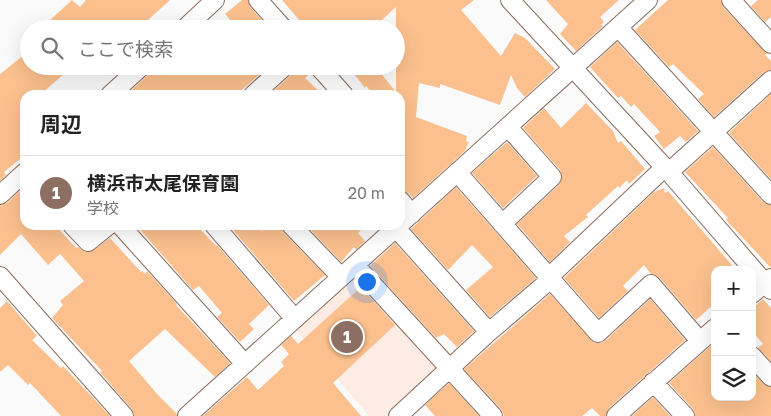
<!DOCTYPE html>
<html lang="ja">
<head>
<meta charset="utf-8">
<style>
	:root { --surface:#fff; --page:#f6f6f6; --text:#222; --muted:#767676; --line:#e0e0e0; --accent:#0b8043 }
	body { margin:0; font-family:"Golos Text","Noto Sans JP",sans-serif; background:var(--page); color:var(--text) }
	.controls { position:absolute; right:15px; bottom:15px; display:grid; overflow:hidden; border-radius:10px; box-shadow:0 5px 20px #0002 }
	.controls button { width:45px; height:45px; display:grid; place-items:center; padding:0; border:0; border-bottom:1px solid var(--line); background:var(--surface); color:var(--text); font:25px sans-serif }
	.you { position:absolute; left:366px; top:281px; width:18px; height:18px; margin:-12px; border:4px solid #fff; border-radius:50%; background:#1a73e8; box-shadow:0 0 0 8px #1a73e833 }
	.badge { display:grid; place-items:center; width:32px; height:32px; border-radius:50%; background:var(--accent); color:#fff; font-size:16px; font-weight:700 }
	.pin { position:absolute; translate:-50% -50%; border:2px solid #fff; box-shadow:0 1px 5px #0006 }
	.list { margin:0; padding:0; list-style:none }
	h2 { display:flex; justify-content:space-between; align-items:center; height:65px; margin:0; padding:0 20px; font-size:21px }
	h2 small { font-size:16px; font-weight:400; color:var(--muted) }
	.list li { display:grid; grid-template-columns:32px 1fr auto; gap:15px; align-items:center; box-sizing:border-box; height:75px; padding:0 20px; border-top:1px solid var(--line) }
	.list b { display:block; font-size:19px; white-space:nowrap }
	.list p { margin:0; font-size:16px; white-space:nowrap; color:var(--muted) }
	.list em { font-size:16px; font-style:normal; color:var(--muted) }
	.icon { flex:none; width:28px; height:28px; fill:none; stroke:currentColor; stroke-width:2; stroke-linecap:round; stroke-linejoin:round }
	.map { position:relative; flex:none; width:771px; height:416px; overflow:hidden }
	.search { position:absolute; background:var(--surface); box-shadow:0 5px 20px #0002; left:20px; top:20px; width:385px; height:55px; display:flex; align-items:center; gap:12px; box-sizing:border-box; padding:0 18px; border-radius:28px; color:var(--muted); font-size:19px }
	.panel { position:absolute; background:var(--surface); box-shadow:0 5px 20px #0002; left:20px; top:90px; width:385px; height:140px; border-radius:15px }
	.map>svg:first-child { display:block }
</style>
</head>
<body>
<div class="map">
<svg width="771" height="416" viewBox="0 0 771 416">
	<rect width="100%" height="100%" fill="#fafafa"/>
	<path fill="#fdece3" d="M354,270L445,368L391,416H369L293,327Z"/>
	<path fill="#fbc08e" d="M72,0L80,7L86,0H170L138,29H121L115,22L108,29H40Z
		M242,0H248L250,7L270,29H238L225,14Z
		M282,0H474L461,10L501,56L515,33L525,38L555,69L525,97L517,88L511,75L500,105L440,84V88L419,83L416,117L467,136L466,141L469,142L465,151L413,198L408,193L400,190V120L402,95H374L366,86L365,88L348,66H375L396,92V7L372,29H307Z
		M546,0H619L600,17L604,22L601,25L603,26L576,51L560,34L568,24Z
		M668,0H721L723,7L767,54L765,55L771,61V70L764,72L714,117L698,99L704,94L673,64L669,67L635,30Z
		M758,0H771V17L765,22L751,6Z
		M617,42L698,131L686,142L680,136L664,149L654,136L660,132L634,104L631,107L621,96L618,98L590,67Z
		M29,51V66H73L40,95H25V155L4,172L6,175L0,181V74Z
		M154,66H269L236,95H126L149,74Z
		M295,66H308L310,73L305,78L323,95H269L292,74Z
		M771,94V179L729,133Z
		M586,103L613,131L618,143L621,141L645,169L629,184L627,180L619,188L618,186L586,215L588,217L564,236L570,242L550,262L517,224L559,185L562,175L560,170L523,128L544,108L561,128Z
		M507,142L537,176L503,208L472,173Z
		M713,147L763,202L771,205V268L726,220L728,218L685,172Z
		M456,187L536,278L490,317L466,290L493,267L472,245L448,270L411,229Z
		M664,188L665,193L668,191L736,270H715V303L696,320L659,277L651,274L644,265L623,286L628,291L599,318L564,278L654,192Z
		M22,189L25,192V225H55L76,248L78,247L85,252L94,250L110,238L141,272L142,271L145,274L147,271L177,304L176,305L230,363L215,377L165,329L129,361L158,395L177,414V416H134L132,409L100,372L102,371L52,318L63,305L60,301L84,281L60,254L48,265L21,234L0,255V205L7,203Z
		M136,225H196L216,246L217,245L269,305L249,324L254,329L240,342L217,317L222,313L199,286L193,290Z
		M239,225H257L262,231L269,225H281L283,232L325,275L294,301L233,230Z
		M306,225H366L358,233L365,241L356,250L354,247L341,262Z
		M395,243L474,331L457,347L444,334L436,338L370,266Z
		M361,287L395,325L333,383L361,416H203L247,377L258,390L284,366L281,362L289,354L281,345L291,336L298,344Z
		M550,294L594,343H600L605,341L650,299L685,340L609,408L606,416H600L592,408L582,416H504L501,409L464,369Z
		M763,299L771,308V361L758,348L763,344L752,331V309Z
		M7,301L37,336L32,340L61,368L63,366L110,416H61L30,383L28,385L8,365L0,372V308Z
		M715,342V397H752V372L764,384L771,387V416H695L693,409L669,383Z
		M449,383L479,416H435L425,405Z
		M653,397L670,416H632Z"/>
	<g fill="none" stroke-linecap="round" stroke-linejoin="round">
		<defs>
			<path id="minor" d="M258,0L284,29
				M510,0L669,172L771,290
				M731,0L771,44
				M618,27L771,195
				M184,29L215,0
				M318,66L344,95
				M110,95L142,66
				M253,95L285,66
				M457,172L598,333L651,284L700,341
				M669,172L771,80
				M0,195L25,172
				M400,200L412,214
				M400,224L648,0
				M502,224L552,177L508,127
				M72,225L88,242L109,225
				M120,225L245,364
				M214,225L295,319
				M291,225L341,277
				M396,228L489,332
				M355,265L493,416
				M0,276L124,416
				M549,277L664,168
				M752,294L771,278
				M752,356L771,377
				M653,382L685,416
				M187,416L399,225
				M398,416L489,332L551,279
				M616,416L715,328"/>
		</defs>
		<use href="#minor" stroke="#8a6b5b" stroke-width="20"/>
		<use href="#minor" stroke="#fff" stroke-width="18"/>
	</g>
</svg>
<div class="controls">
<button>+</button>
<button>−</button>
<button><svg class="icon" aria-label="layers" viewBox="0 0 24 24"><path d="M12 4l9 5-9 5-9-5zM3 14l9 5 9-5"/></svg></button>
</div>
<div class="you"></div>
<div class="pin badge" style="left:347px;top:337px;background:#8d6e63">1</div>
<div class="search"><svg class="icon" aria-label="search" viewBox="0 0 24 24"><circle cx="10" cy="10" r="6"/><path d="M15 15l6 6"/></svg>ここで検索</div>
<section class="panel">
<h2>周辺<small></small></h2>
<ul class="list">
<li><span class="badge" style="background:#8d6e63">1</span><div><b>横浜市太尾保育園</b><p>学校</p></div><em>20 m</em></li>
</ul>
</section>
</div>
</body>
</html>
